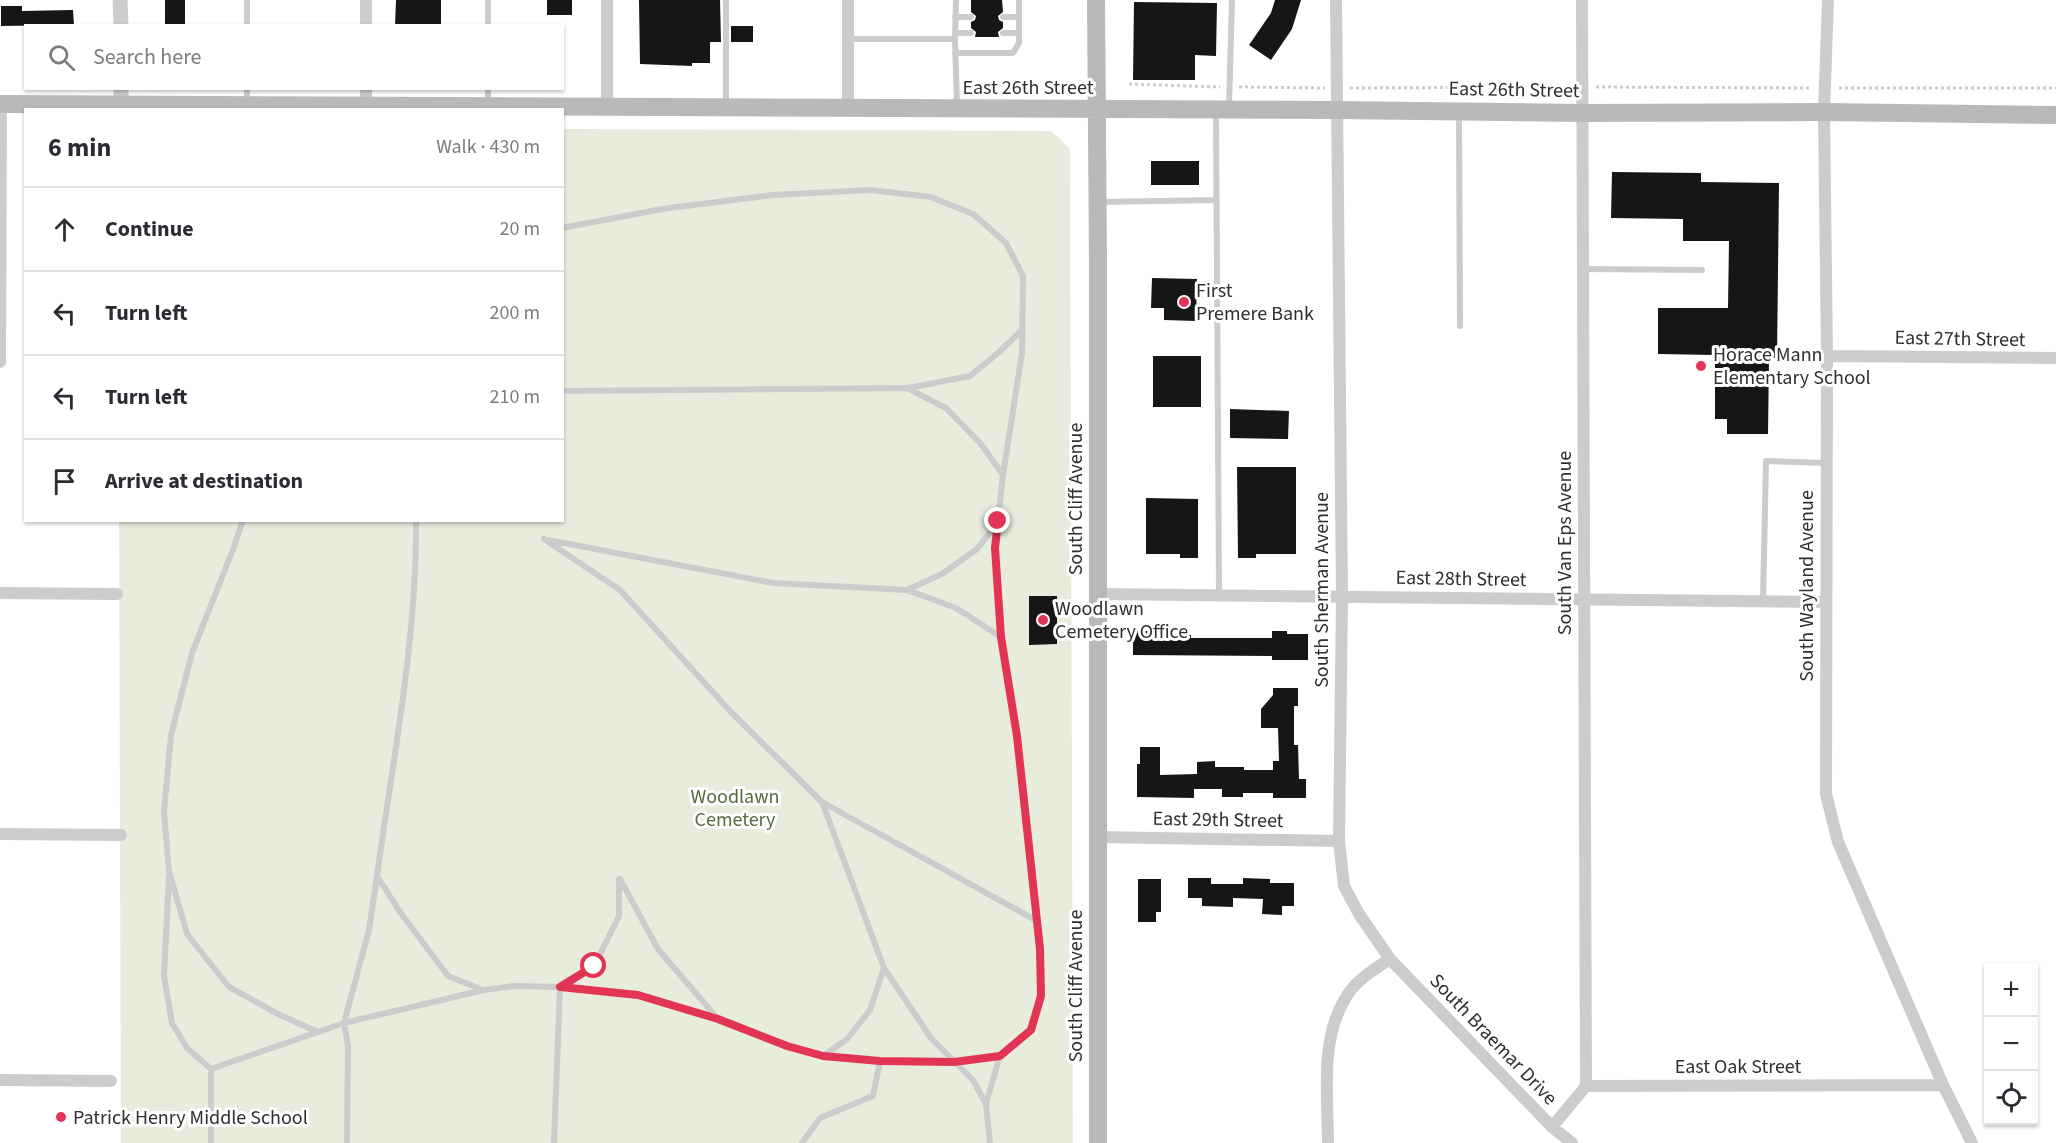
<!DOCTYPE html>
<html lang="en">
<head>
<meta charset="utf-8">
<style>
	:root { --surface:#fff; --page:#f7f7f7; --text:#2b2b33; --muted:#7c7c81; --line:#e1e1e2 }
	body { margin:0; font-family:"Source Sans 3",sans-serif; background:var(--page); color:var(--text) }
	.controls { position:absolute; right:18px; bottom:18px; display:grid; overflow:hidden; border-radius:0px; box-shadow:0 2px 4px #0004 }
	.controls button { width:54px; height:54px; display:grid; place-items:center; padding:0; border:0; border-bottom:2px solid var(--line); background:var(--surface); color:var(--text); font:30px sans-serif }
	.stop { position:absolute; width:18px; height:18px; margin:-14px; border:4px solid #e23556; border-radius:50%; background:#fff }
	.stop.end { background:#e23556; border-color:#fff; box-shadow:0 2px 6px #0008 }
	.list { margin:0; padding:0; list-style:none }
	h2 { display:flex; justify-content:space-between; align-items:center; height:78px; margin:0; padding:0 24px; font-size:26px }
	h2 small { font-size:20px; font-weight:400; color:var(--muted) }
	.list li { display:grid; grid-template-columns:39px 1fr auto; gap:18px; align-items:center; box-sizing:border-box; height:84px; padding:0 24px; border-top:2px solid var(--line) }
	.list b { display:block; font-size:22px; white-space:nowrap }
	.list em { font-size:20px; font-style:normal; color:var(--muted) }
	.icon { flex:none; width:33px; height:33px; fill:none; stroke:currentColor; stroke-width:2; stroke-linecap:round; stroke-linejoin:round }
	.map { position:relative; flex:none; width:2056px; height:1143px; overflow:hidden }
	.search { position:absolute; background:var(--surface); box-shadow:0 2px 4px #0004; left:24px; top:24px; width:540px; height:66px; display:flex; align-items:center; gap:15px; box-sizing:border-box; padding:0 21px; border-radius:0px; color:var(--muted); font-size:22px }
	.panel { position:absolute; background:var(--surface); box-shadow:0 2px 4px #0004; left:24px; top:108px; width:540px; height:414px; border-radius:0px }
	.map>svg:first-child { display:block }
</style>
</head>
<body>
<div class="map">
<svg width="2056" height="1143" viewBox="0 0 2056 1143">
	<rect width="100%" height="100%" fill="#fff"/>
	<path fill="#e7ecdd" d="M563,129L1051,131L1070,149L1073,1143H121L119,521L562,520Z"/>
	<path fill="#161616" d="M165,0H185V26H165Z
		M396,0H441V26H395Z
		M547,0H572V15H547Z
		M639,0H720L721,42H710V63H692V66L640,64Z
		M971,0H1002L1003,12L998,16L999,20L1003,22V28L998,32L999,37H975L976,32L971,28V22L975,20L976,16L971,12Z
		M1275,0H1301L1292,29L1271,60L1249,45L1271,13Z
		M1134,2L1217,3L1216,56L1195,55V80H1133Z
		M1,6H22V11L73,10L74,25L1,26Z
		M731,26H753V42H731Z
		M1151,161H1199V185H1151Z
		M1612,172L1701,173V182L1779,183L1777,358H1769L1768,434H1727V419H1715V355L1658,354V308H1728L1729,241H1683V219L1611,218Z
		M1152,278L1197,279L1196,321L1164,320V308H1151Z
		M1153,356H1201V407H1153Z
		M1230,409L1289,411L1288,439L1230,438Z
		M1237,467H1296V554H1256V558H1238Z
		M1146,498L1198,499V558H1180V554H1146Z
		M1029,596H1057V644L1029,645Z
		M1133,631H1165V635H1191V638H1272V631H1287V634H1308V660H1272V656L1133,655Z
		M1273,688H1298V706H1294V745H1298L1299,779H1306V798H1273V793H1243V797H1222V789H1194V798L1137,797V764H1140V747H1160V775L1197,774V762L1215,761V767H1244V770H1273V761H1279L1278,728H1261V709L1273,695Z
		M1188,878H1211V884H1243V878L1270,879V883H1294V906H1282V915L1262,914L1263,899L1233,898V907L1202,906V898H1188Z
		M1138,879H1161V912H1156V922H1138Z"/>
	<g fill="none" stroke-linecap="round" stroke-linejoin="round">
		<path stroke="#ccc" stroke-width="3" stroke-dasharray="3 3" stroke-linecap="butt" d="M1129,84L1220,87
			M1239,87L1325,88
			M1596,87L1811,88
			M1350,88L1568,87
			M1839,88H2056"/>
		<path stroke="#ccc" stroke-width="6" d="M247,0V26
			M488,0V26
			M726,0V104
			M955,17H971
			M1003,17H1019
			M955,33H971
			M1003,33H1019
			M848,39H955L957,106
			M955,39L956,0
			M955,53H1013L1019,43V0
			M247,88V102
			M488,88V103
			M1229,106L1232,0
			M1216,113L1219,595
			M1459,115L1460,326
			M1101,202L1217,200
			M562,228L662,209L773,195L870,190L931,197L973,214L1006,243L1023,276L1022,353L1003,475L995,547L1001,637L1017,736L1030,844L1040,949L1041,996L1031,1030L1000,1056L986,1104L990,1143
			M1583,269L1702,270
			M908,388L970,376L998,353L1022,330
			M562,391L907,388L946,408L981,444L1003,475
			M243,520L234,547L192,653L171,735L164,812L169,871L187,934L229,987L280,1015L318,1032
			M416,520C417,639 393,758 377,876L400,912L448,976L483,990
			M544,539L620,590L731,712L822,802L1037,921
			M548,540L773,583L907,590L956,608L1001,637
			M907,590L942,574L977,549L998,522
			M1763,601L1766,461L1826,463
			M822,802L884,968L931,1038L973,1080L986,1104
			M169,876L164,976L172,1023L187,1048L211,1069
			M620,879L658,949L717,1018
			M823,1056L847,1039L870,1010L884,968
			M211,1143V1069L344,1023L484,990L514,986L560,987L638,995L718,1019L787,1046L823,1056L880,1061L954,1062L1000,1056
			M347,1143L348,1046L344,1023L369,930L377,876
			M554,1143L560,987L594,966L619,916V879
			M802,1143L820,1118L873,1096L880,1061"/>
		<path stroke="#ccc" stroke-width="12" d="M848,0V108
			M1336,0L1342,597L1339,841L1344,886L1359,914L1390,959L1552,1127L1572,1143
			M1582,0L1586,1086
			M1828,0L1824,112L1827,356L1826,794L1838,842L1943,1085L1972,1143
			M366,26V0
			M366,105V88
			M607,107V0
			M1827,356L2056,358
			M0,362L1,104
			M0,593L117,594
			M1097,594L1825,602
			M0,834L121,835
			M1097,837L1339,841
			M0,1080L111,1081
			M1552,1127L1586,1086L1943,1085
			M1328,1143C1328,1095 1319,1037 1348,994C1358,979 1375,969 1390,959"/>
		<path stroke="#ccc" stroke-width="15" d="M120,0L121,26
			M121,88V105"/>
		<path stroke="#b9b9b9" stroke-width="18" d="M1096,0L1098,262V1143
			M0,104L1336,110L1582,113L1824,112L2056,115"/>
	</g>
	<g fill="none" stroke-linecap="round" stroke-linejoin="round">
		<path stroke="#e23556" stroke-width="8" d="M594,966L560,987L638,995L718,1019L787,1046L823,1056L880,1061L954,1062L1000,1056L1031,1030L1041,996L1040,949L1017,736L1001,637L995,548L998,521"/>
	</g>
	<g fill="#e23556" stroke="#fff" stroke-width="2">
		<circle cx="1184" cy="302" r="6"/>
		<circle cx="1701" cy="366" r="6"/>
		<circle cx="1043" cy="620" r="6"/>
		<circle cx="61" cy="1117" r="6"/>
	</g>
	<g text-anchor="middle" stroke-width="6" stroke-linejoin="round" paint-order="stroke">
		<g font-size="20" fill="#2f2f2f" stroke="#fff">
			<text x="1028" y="94">East 26th Street</text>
			<text transform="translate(1514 89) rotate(1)" y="7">East 26th Street</text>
			<text transform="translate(1960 338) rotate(1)" y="7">East 27th Street</text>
			<text transform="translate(1075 499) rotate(-90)" y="7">South Cliff Avenue</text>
			<text transform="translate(1564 543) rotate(-90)" y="7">South Van Eps Avenue</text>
			<text transform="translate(1461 578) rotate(1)" y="7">East 28th Street</text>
			<text transform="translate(1806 586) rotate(-90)" y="7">South Wayland Avenue</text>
			<text transform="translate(1321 590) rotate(-90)" y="7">South Sherman Avenue</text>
			<text transform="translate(1218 819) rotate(1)" y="7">East 29th Street</text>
			<text transform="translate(1075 986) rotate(-90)" y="7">South Cliff Avenue</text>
			<text transform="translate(1494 1039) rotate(46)" y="7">South Braemar Drive</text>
			<text x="1738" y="1073">East Oak Street</text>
		</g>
		<g font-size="20" fill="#2f2f2f" stroke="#fff" text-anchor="start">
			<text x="1196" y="297">First<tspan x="1196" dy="23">Premere Bank</tspan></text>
			<text x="1713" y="361">Horace Mann<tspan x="1713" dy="23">Elementary School</tspan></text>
			<text x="1055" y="615">Woodlawn<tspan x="1055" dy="23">Cemetery Office</tspan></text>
			<text x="73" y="1124">Patrick Henry Middle School</text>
		</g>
		<g font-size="20" fill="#576a3d" stroke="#fff">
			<text x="735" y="803">Woodlawn<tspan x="735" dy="23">Cemetery</tspan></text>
		</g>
	</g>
</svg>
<div class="controls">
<button>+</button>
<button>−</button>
<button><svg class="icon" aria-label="locate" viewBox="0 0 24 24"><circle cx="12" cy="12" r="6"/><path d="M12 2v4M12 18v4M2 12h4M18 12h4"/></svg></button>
</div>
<div class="stop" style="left:594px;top:966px"></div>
<div class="stop end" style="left:998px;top:521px"></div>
<div class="search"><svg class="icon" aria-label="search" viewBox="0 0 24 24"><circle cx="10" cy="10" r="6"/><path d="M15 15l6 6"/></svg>Search here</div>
<section class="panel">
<h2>6 min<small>Walk · 430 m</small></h2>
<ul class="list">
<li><svg class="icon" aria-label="ahead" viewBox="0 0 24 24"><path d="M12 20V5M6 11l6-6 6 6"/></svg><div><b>Continue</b></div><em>20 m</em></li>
<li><svg class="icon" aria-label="left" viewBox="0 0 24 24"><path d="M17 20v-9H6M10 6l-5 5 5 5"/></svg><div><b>Turn left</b></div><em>200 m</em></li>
<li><svg class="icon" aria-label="left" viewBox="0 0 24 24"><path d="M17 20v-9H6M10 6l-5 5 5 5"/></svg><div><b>Turn left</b></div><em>210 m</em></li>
<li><svg class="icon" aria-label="arrive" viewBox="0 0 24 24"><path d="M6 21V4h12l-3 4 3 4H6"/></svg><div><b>Arrive at destination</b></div></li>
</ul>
</section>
</div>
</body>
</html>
